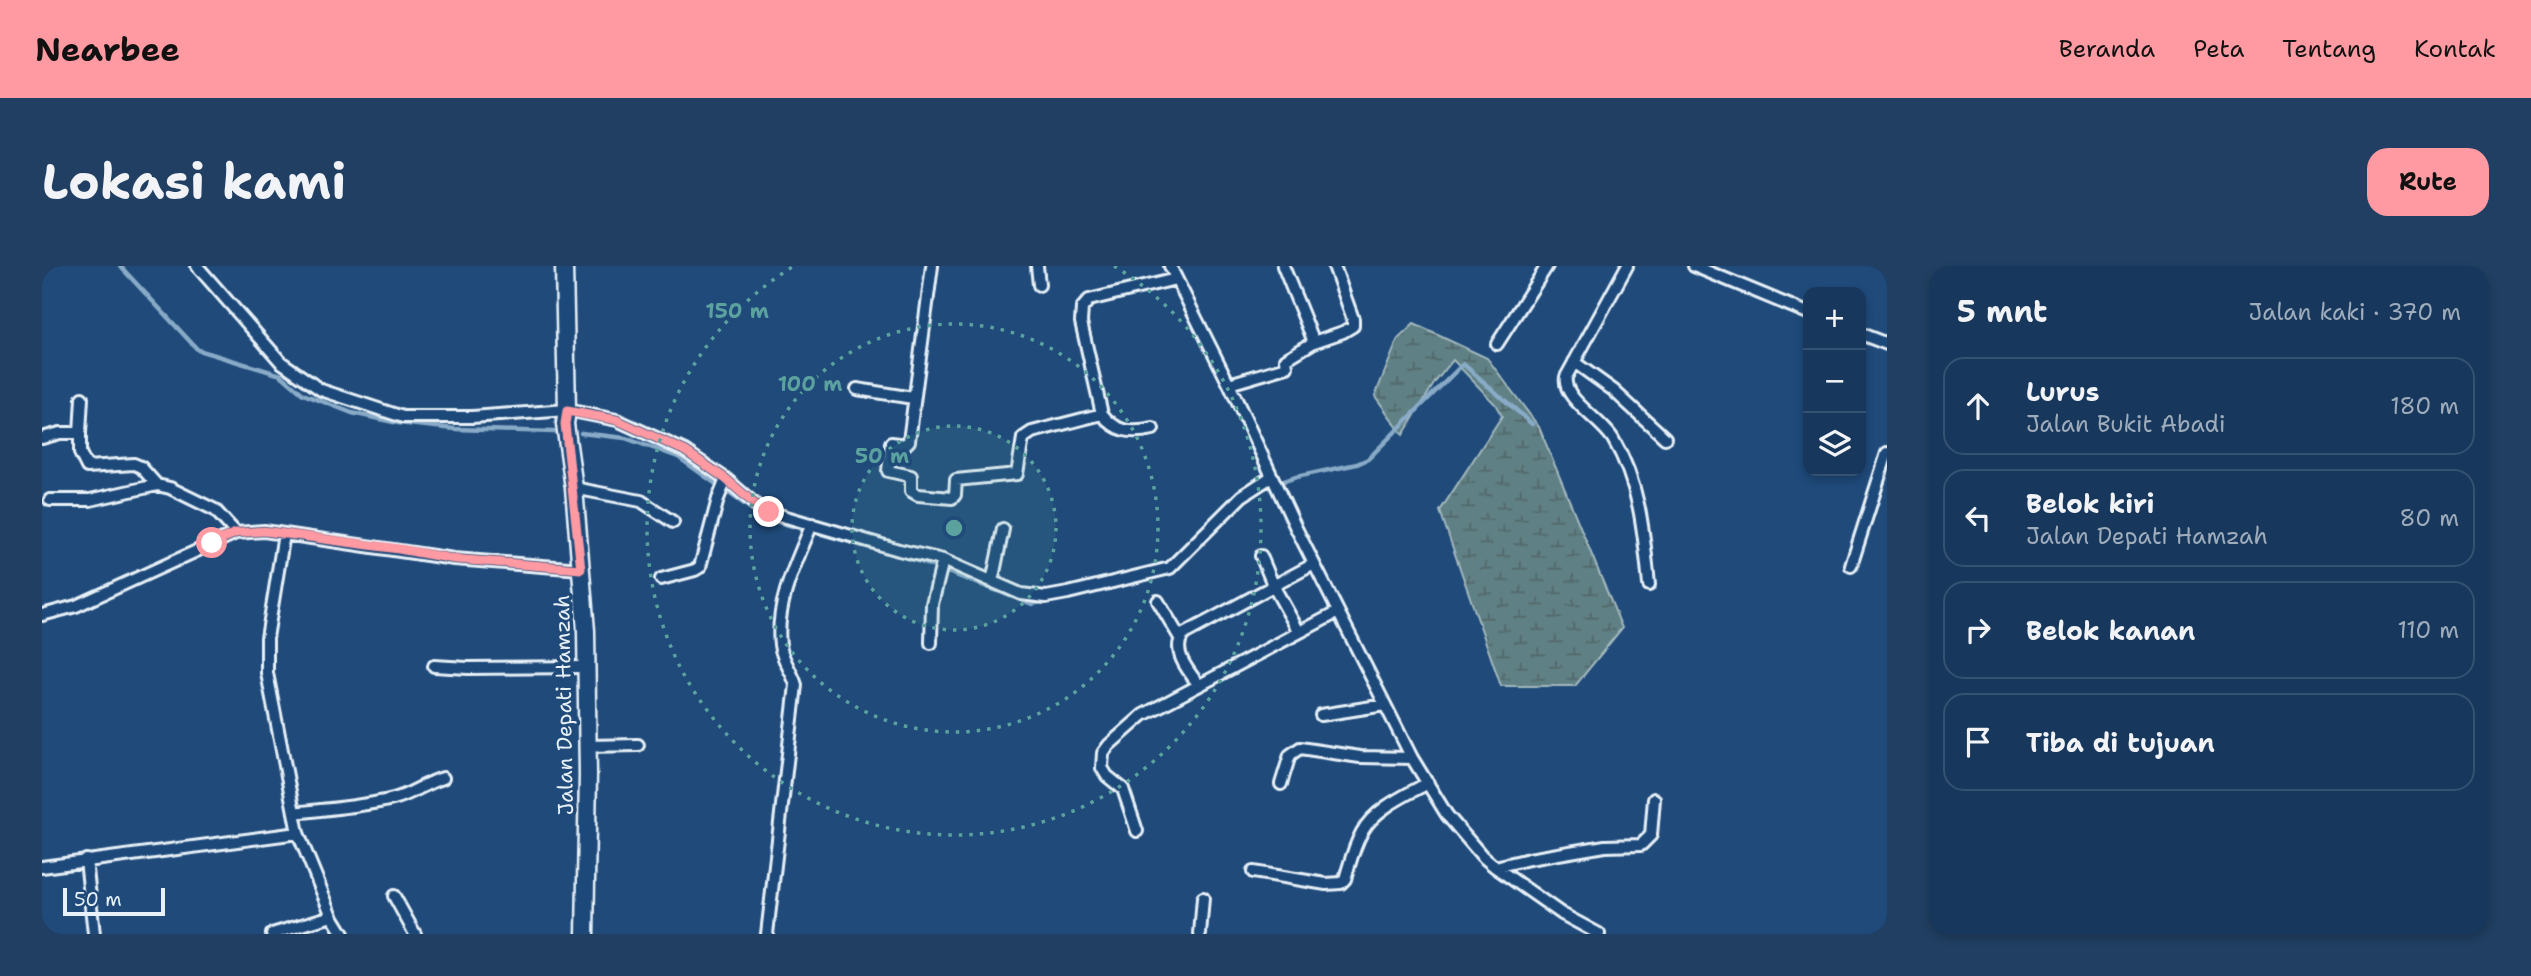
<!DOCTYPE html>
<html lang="id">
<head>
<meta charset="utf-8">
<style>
	:root { --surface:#17385c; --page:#203f62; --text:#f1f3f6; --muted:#9eacbb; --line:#365272; --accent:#ff9aa2 }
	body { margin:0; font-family:"Shantell Sans",sans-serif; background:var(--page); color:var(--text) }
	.controls { position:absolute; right:21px; top:21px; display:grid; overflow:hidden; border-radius:14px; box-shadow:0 4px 10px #0003 }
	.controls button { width:63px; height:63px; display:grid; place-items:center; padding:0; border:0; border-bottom:2px solid var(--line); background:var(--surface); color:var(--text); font:35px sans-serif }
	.scale { position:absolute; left:21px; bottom:18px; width:102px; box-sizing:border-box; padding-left:7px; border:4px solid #e8f1f8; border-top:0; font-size:19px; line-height:24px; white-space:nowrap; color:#e8f1f8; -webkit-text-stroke:5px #1f4a7a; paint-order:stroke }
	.stop { position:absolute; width:21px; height:21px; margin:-16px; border:5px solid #ff9aa2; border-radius:50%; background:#fff }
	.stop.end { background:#ff9aa2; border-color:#fff; box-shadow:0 2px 7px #0008 }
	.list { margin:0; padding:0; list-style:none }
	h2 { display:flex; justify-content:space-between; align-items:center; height:91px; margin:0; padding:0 28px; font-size:30px }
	h2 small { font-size:23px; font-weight:400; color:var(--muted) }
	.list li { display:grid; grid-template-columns:46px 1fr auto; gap:21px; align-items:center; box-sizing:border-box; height:98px; margin:0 14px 14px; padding:0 14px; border:2px solid var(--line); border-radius:21px }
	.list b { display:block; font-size:26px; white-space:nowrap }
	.list p { margin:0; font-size:23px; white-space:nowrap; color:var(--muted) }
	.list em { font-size:23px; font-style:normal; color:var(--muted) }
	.icon { flex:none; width:38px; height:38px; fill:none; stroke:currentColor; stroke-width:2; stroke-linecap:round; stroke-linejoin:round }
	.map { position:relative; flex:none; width:1845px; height:668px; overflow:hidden; border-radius:21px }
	header { display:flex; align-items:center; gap:42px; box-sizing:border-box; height:98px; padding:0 35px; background:var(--accent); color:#111 }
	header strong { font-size:33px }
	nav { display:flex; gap:38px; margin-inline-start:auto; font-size:24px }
	.intro { display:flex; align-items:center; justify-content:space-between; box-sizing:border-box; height:168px; padding:0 42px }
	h1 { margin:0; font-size:49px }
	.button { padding:18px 32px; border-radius:21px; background:var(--accent); color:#111; font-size:24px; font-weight:700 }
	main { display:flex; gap:42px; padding:0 42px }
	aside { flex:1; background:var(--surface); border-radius:21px; box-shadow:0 4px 10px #0003 }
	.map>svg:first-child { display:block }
</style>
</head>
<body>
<header>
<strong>Nearbee</strong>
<nav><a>Beranda</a><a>Peta</a><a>Tentang</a><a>Kontak</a></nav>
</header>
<div class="intro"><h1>Lokasi kami</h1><a class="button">Rute</a></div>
<main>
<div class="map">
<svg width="1845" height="668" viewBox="0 0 1845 668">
	<defs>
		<pattern id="wetland-marsh" width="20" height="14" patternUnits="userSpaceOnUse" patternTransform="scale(1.75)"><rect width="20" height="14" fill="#5e8084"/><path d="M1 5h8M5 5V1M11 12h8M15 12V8" fill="none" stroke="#53676a"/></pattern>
	</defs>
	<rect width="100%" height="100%" fill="#1f4a7a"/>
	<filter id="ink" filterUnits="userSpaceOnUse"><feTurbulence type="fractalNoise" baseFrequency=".0143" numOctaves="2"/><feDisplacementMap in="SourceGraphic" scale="14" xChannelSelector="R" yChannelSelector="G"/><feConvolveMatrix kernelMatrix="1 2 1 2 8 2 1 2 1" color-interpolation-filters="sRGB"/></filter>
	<g filter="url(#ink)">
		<path fill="url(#wetland-marsh)" stroke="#a3b8be" stroke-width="2" d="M1372,58L1445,92L1497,161L1580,362L1533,420H1459L1398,245L1460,150L1453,138L1411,94L1393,116L1361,169L1333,130L1356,73Z"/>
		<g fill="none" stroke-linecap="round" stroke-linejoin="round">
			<path stroke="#89abc7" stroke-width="4.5" d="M78,0L156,84L239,109L261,128L310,147L356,157L413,163L512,166
				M539,167L583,172L636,191L722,252L879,296L990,338L1004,335
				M1219,223L1254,211L1315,198L1326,193L1421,98L1490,158"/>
			<defs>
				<path id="minor" d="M155,0L239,96L279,124L361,151H430L525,144L575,154L643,185L684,213L715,240L727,246L857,284L901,294L979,328L1004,331L1026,327L1128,302L1200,230L1229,211
					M890,0L867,175L863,179L849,177L846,205L869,210V225L876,229L910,232L913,229L914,214L975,208L981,172L990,166L1060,148
					M995,0L997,19
					M1128,0L1187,118L1253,260L1370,492L1405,549L1440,590L1453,601L1520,648L1557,668
					M1241,0L1272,76
					M1585,0L1524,111C1520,133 1559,153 1571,173C1598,218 1602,268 1607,319
					M1652,0L1766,47
					M1819,68L1845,78
					M1455,78L1505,0
					M1532,96L1571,124L1623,172
					M1187,118L1245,101L1244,93L1272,76L1301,66L1311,60V53L1292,0
					M815,123L871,132
					M1111,163C1089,168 1074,166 1060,148L1039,56L1040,42L1047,34L1134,13
					M38,167L40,132
					M0,172L18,167H38V187L45,201L92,198L99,201L115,219
					M532,222L599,235L631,256
					M8,234H48L115,219L128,222L173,244L194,267
					M242,268L225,372V407L256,567L290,650L301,668
					M1219,290L1232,321L1257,366
					M1809,300L1845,187
					M619,313L653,304L658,301L676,233L684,213
					M950,316L961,263
					M1116,335L1138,372
					M0,349L34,340L194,267L222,265L412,293L539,303
					M889,377L890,338L901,294
					M392,400L426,402L545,401
					M1157,419C1147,406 1128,384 1142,368L1272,298
					M1279,449L1343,439
					M546,480L596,479
					M1239,518L1248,489L1258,482L1318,491L1370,492
					M252,547C284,543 319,541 351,533C369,529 383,517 401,512
					M1095,565L1081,523L1065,510L1060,502L1061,487L1067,479L1101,449L1296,346
					M44,594L52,668
					M0,601L256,567
					M1453,601L1487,593L1563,580L1599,579L1609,569L1612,533
					M1211,606L1284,618L1299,617L1303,613C1308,597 1312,580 1320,566C1332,543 1364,529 1386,517
					M352,630L373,668
					M230,668L290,650
					M725,668L754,419C750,405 740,394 738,379C733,337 755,295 770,258
					M1158,668L1161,632"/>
				<path id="secondary" d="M522,0L525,144L523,158L532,222L544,365L546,509L543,668"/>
			</defs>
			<use href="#minor" stroke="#e8f1f8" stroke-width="16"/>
			<use href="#secondary" stroke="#e8f1f8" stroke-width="21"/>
			<use href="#minor" stroke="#1f4a7a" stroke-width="10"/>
			<use href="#secondary" stroke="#1f4a7a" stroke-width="16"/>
		</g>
	</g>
	<g fill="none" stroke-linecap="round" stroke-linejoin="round" filter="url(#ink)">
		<path stroke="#ff9aa2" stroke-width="9" d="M170,277L194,267L222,265L357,283L412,293L539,303L523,158L525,145L575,154L643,185L684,213L715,240L727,246"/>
	</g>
	<circle cx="912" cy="262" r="102" fill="#5ba19e" fill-opacity=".12"/>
	<g fill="none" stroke="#5ba19e" stroke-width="3.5" stroke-dasharray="3.5 7">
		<circle cx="912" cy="262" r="102"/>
		<circle cx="912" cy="262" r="204"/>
		<path d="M1072 0A307 307 0 1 1 752 0"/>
	</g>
	<g text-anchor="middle" stroke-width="7" stroke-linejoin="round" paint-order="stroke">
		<g font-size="21" fill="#e8f1f8" stroke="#1f4a7a">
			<text transform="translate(522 439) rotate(-91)" y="7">Jalan Depati Hamzah</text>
		</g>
	</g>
	<circle cx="912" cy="262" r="10" fill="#5ba19e" stroke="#1f4a7a" stroke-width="3.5"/>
	<g font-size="21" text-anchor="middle" font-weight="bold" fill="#5ba19e" stroke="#1f4a7a" stroke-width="7" stroke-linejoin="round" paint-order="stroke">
		<text x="695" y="52">150 m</text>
		<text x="768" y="125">100 m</text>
		<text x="840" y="197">50 m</text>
	</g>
</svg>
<div class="controls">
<button>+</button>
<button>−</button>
<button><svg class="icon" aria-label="layers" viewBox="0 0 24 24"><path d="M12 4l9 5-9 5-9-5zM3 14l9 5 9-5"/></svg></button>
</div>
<div class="scale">50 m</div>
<div class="stop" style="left:170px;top:277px"></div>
<div class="stop end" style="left:727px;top:246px"></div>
</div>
<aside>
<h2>5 mnt<small>Jalan kaki · 370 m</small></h2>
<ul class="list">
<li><svg class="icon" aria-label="ahead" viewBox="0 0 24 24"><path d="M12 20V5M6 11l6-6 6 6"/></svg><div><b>Lurus</b><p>Jalan Bukit Abadi</p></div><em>180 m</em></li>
<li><svg class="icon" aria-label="left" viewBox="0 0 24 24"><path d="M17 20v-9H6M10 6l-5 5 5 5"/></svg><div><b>Belok kiri</b><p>Jalan Depati Hamzah</p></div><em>80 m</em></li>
<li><svg class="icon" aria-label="right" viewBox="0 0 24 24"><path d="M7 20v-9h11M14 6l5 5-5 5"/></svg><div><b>Belok kanan</b></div><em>110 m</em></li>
<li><svg class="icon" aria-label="arrive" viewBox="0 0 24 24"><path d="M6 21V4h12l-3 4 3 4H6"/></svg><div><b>Tiba di tujuan</b></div></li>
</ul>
</aside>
</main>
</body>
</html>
